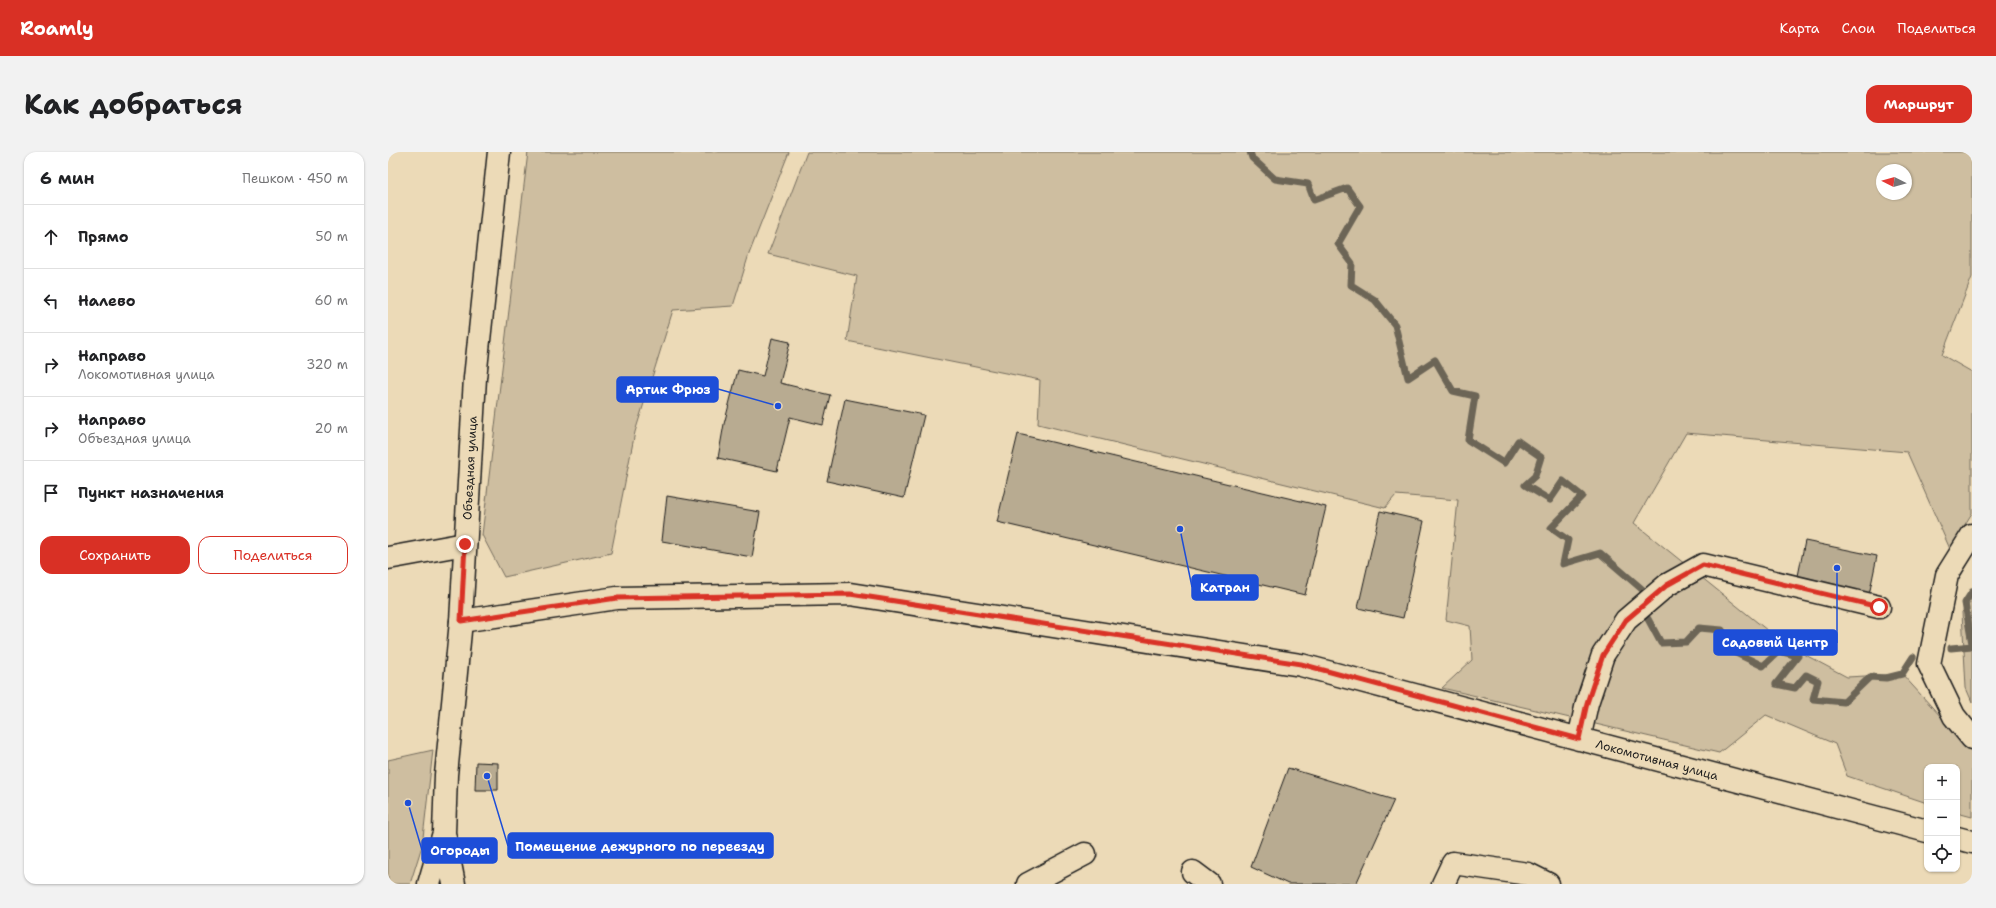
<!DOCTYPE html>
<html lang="ru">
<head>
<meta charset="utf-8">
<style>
	:root { --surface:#fff; --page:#f2f2f2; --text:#202124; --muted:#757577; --line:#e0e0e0; --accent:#d93025 }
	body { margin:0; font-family:"Shantell Sans",sans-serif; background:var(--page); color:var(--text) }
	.controls { position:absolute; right:12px; bottom:12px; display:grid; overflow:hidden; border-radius:8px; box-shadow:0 1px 3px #0004 }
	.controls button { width:36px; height:36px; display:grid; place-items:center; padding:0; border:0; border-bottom:1px solid var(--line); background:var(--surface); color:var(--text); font:20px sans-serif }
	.compass { position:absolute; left:1488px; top:12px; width:36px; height:36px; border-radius:50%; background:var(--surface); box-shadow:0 1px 3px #0004; rotate:276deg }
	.stop { position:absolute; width:12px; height:12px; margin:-9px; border:3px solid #d93025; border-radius:50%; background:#fff }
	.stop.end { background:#d93025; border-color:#fff; box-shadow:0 1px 4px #0008 }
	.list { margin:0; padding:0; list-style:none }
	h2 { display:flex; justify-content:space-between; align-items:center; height:52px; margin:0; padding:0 16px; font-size:17px }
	h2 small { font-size:13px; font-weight:400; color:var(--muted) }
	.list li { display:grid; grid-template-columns:26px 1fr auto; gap:12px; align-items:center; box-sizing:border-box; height:64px; padding:0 16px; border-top:1px solid var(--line) }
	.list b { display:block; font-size:15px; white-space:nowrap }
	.list p { margin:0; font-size:13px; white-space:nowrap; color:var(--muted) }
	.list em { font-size:13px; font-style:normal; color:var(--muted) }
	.actions { display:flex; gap:8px; padding:12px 16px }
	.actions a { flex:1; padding:9px 0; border:1px solid var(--accent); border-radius:12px; text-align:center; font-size:14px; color:var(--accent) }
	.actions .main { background:var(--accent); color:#fff }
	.icon { flex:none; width:22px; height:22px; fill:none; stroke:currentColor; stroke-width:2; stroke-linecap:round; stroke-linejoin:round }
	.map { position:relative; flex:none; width:1584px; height:732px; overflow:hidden; border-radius:12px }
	header { display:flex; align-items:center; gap:24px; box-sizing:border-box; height:56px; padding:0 20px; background:var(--accent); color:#fff }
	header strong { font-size:19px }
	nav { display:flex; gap:22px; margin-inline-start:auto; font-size:14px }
	.intro { display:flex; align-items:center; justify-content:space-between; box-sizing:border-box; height:96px; padding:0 24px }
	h1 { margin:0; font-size:28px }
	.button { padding:10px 18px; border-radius:12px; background:var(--accent); color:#fff; font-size:14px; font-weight:700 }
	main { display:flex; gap:24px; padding:0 24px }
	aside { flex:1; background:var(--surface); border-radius:12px; box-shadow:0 1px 3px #0004 }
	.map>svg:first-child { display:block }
</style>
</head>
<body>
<header>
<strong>Roamly</strong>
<nav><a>Карта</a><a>Слои</a><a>Поделиться</a></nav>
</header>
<div class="intro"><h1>Как добраться</h1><a class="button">Маршрут</a></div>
<main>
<aside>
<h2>6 мин<small>Пешком · 450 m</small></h2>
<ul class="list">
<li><svg class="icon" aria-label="ahead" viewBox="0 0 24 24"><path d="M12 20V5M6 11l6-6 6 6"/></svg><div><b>Прямо</b></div><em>50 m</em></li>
<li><svg class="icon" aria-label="left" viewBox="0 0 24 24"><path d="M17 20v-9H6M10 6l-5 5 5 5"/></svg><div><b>Налево</b></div><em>60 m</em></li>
<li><svg class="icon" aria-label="right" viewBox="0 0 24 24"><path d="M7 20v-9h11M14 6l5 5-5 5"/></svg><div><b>Направо</b><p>Локомотивная улица</p></div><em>320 m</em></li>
<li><svg class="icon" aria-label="right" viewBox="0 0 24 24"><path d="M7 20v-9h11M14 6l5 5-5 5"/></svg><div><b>Направо</b><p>Объездная улица</p></div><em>20 m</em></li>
<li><svg class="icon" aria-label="arrive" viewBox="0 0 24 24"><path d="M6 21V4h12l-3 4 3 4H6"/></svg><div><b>Пункт назначения</b></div></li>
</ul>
<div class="actions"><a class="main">Сохранить</a><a>Поделиться</a></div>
</aside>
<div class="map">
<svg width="1584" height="732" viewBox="0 0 1584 732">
	<rect width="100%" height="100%" fill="#ecdab7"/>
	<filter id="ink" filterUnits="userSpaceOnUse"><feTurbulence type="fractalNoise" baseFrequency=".025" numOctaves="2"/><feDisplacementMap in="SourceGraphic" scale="8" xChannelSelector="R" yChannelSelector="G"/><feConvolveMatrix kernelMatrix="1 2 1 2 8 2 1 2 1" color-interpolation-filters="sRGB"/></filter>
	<g filter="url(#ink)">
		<path fill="#cebea0" stroke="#756d5e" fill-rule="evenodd" d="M140,0H401L361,102L345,154L285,158L247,280L223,401L116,425L94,383Z
			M419,0H1584V125L1554,203L1584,220V361L1562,397L1519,300L1298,281L1246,371L1395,491L1459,525L1514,522L1584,599V665L1569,661V615H1539V651L1459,624L1447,592L1378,563L1331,601L1054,536L1084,508L1082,474L1058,468L1070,348L1008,343L997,356L650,272L652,228L459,189L469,124L380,102ZM1494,18H1518V42H1494Z
			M1584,449V550L1578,536L1574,460Z
			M45,598L34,694L22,732H0V608Z"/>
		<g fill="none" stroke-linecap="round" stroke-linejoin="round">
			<path stroke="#6c6557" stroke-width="7" d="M862,0L864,6L887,27L920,32L926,48L959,36L972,54L950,92L964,111L963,133L987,148L1007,173L1020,226L1047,208L1065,239L1087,244L1080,288L1116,311L1130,289L1153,305L1147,324L1137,333L1162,348L1175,329L1194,344L1163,376L1180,388L1175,412L1212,401L1255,438
				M1584,440L1577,451L1584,492
				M1260,467L1273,491L1298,490L1311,476L1334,478L1346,500L1375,514L1391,499L1410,504L1388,532L1407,536L1418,523L1430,529L1425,547L1456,550L1482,525L1498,526L1514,522L1525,505
				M1563,496L1584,494"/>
		</g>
		<path fill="#b8ab91" stroke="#1c1c1c" d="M384,186L402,190L392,231L442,243L435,273L402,265L389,319L330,306L336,272L350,218L375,224Z
			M457,247L536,263L516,346L439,329Z
			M630,282L938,355L917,443L609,370Z
			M279,344L372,360L364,405L274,389Z
			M992,359L1036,369L1015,466L970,456Z
			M1417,389L1489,404L1481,443L1409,429Z
			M88,610L110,611V638H87Z
			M900,616L1006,648L968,732H900L863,715Z"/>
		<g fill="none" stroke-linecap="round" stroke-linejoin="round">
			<defs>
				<path id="minor" d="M1584,383L1559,423L1541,512L1566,564L1584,586
					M0,406L77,392
					M73,469L229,446L462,442L913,513L1539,679
					M1191,587L1199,551L1215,503L1238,468L1279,433L1315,413L1491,455
					M1569,686L1584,690
					M805,720L821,732
					M640,732L697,702
					M1055,732L1065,711L1140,722L1160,732"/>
				<path id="major" d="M41,732L55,684
					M66,732L56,681L58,623L73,469L87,226L111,0"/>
			</defs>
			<use href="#minor" stroke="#1c1c1c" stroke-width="25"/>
			<use href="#major" stroke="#1c1c1c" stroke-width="25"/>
			<use href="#minor" stroke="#ecdab7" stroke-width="22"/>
			<use href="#major" stroke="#ecdab7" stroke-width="22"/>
		</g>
	</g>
	<g fill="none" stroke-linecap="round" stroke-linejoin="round" filter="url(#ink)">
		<path stroke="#d93025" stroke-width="5" d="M77,392L73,469L229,446L462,442L913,512L1191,587L1199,551L1215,503L1238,468L1279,433L1315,413L1491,455"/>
	</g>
	<g text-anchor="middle" stroke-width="3.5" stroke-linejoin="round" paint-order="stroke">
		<g font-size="12" fill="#1c1c1c" stroke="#ecdab7">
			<text transform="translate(82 316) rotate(-87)" y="4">Объездная улица</text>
			<text transform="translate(1269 608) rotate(15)" y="4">Локомотивная улица</text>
		</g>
	</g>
	<path fill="none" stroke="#1d4ed8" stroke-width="1.5" d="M390 254L330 237M792 377L804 435M1449 416L1449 491M99 624L120 694M20 651L34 698"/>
	<g fill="#1d4ed8" stroke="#ecdab7" stroke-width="1.5">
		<circle cx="390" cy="254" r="4"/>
		<circle cx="792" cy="377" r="4"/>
		<circle cx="1449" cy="416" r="4"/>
		<circle cx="99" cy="624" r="4"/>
		<circle cx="20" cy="651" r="4"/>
	</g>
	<g fill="#1d4ed8" stroke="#1d4ed8" stroke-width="1.5">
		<rect x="229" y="225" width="101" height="25" rx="4"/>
		<rect x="804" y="423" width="66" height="25" rx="4"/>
		<rect x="1326" y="478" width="123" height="25" rx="4"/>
		<rect x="120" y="681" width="265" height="25" rx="4"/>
		<rect x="34" y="686" width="75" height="25" rx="4"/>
	</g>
	<g font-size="13" text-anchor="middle" font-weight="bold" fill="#fff">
		<text x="280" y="242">Артик Фрюз</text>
		<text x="837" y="440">Катран</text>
		<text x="1387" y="495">Садовый Центр</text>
		<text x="252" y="699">Помещение дежурного по переезду</text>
		<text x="72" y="703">Огороды</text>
	</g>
</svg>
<div class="controls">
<button>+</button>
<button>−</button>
<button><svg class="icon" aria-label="locate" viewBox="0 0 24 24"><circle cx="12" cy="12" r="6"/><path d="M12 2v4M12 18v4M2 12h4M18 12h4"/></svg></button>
</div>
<svg class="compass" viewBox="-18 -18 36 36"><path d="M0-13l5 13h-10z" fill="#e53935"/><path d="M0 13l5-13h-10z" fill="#757577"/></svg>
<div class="stop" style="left:1491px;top:455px"></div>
<div class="stop end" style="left:77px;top:392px"></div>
</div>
</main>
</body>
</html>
